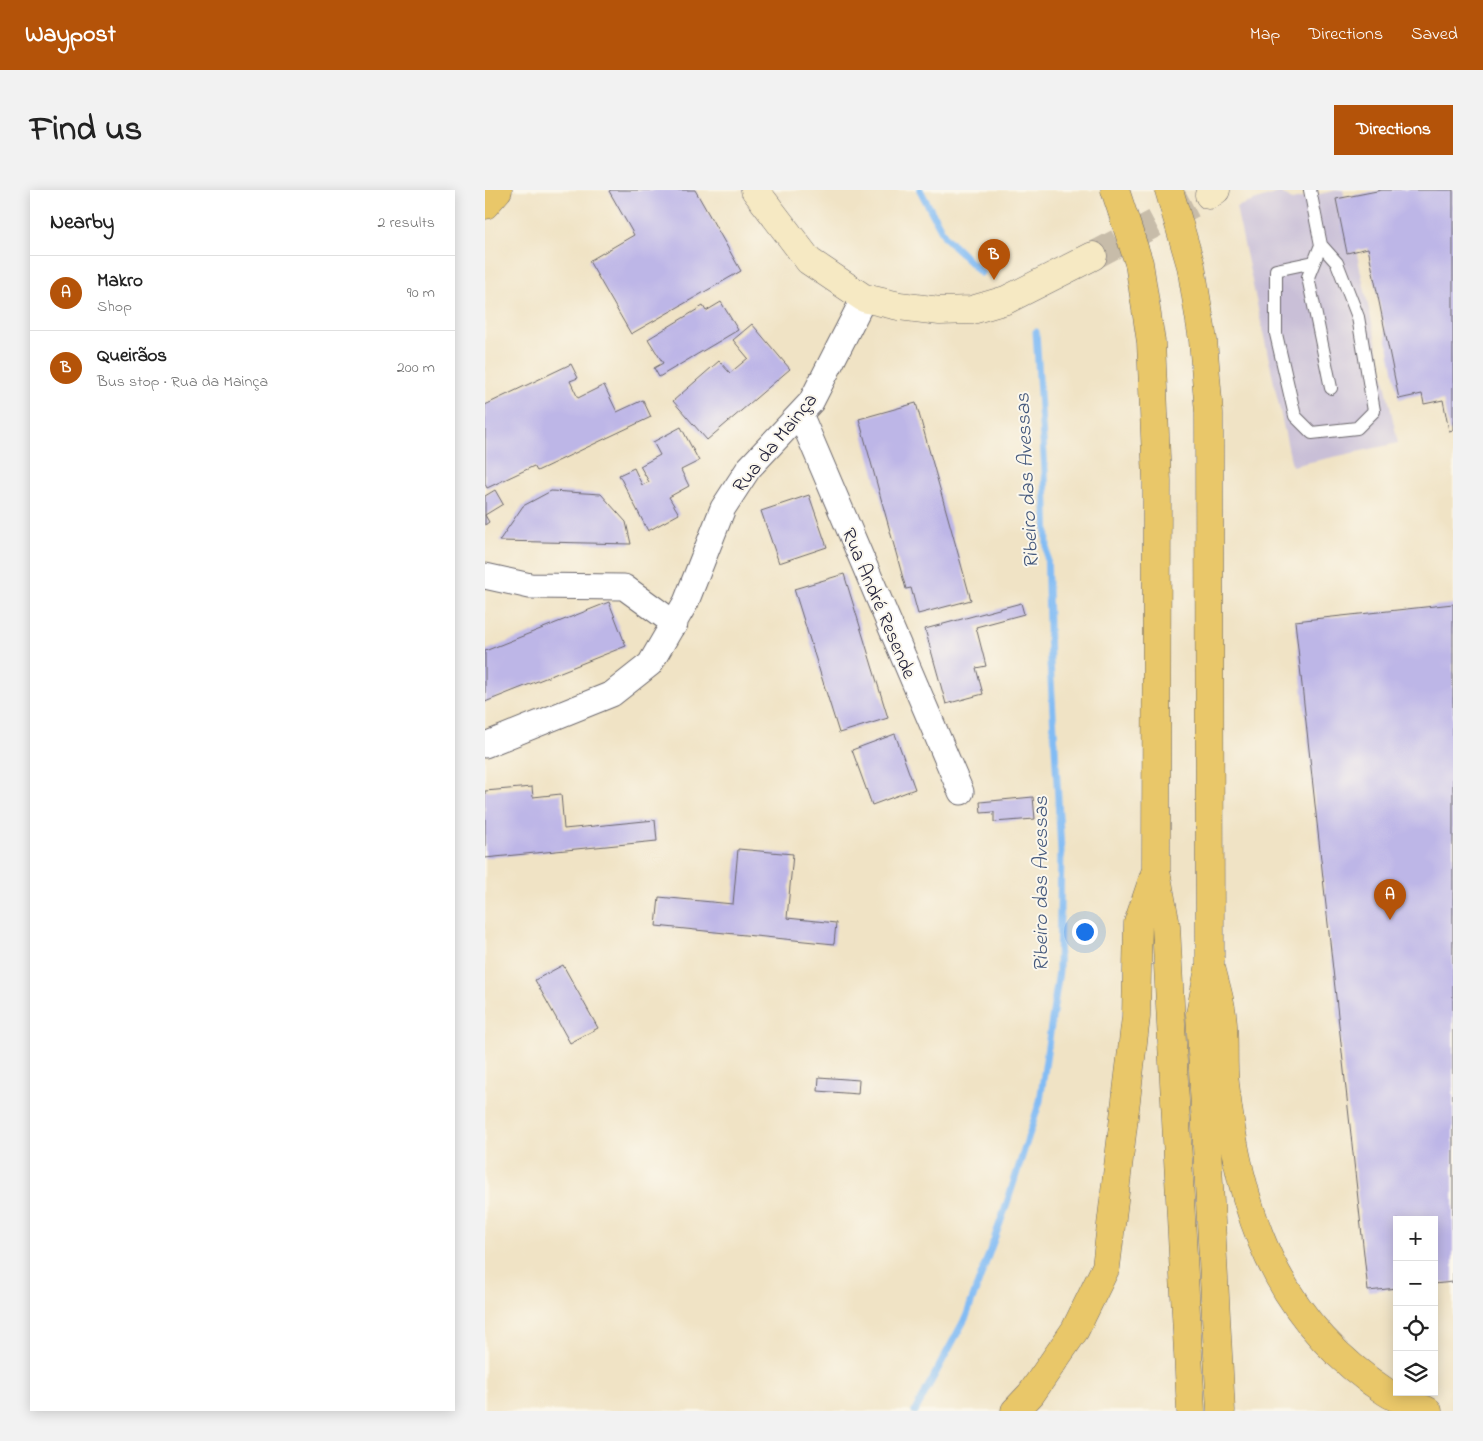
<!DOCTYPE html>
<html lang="en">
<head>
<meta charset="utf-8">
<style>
	:root { --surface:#fff; --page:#f2f2f2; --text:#222; --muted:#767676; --line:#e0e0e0; --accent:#b45309 }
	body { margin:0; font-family:"Indie Flower",sans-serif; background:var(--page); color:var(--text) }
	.controls { position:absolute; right:15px; bottom:15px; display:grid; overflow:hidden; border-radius:0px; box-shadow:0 2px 12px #0003 }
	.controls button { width:45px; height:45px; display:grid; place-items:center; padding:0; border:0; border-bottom:1px solid var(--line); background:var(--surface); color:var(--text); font:25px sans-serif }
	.you { position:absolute; left:599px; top:741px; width:18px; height:18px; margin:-12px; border:4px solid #fff; border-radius:50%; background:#1a73e8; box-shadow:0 0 0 8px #1a73e833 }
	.badge { display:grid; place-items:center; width:32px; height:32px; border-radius:50%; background:var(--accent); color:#fff; font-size:16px; font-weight:700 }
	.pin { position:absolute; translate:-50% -41px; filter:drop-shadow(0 1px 2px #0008) }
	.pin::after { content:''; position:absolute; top:26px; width:18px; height:15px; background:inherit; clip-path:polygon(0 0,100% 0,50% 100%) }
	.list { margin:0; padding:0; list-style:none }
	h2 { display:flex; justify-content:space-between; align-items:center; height:65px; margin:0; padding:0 20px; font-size:21px }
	h2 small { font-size:16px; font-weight:400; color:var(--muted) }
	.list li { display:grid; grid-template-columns:32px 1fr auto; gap:15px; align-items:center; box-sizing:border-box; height:75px; padding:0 20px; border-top:1px solid var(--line) }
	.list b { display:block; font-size:19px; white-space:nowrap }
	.list p { margin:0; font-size:16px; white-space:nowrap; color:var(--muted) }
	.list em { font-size:16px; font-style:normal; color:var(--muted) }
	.icon { flex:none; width:28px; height:28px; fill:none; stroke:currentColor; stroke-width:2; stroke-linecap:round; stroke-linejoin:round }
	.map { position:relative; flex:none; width:968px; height:1221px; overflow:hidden; border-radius:0px }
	header { display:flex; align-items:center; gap:30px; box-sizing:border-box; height:70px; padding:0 25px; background:var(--accent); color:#fff }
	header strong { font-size:24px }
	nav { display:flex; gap:28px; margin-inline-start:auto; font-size:18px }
	.intro { display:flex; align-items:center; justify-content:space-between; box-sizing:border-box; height:120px; padding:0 30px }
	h1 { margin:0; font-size:35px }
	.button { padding:12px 22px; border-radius:0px; background:var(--accent); color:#fff; font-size:18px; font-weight:700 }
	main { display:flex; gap:30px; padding:0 30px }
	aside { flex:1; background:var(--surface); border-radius:0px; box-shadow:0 2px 12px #0003 }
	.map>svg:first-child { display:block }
</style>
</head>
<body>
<header>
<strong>Waypost</strong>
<nav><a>Map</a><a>Directions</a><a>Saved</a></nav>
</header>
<div class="intro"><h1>Find us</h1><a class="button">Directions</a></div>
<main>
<aside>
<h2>Nearby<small>2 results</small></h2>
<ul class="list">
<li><span class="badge">A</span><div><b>Makro</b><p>Shop</p></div><em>90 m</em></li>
<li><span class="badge">B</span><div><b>Queirãos</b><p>Bus stop · Rua da Mainça</p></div><em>200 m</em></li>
</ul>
</aside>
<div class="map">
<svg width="968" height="1221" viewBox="0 0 968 1221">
	<rect width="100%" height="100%" fill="#fbf7ec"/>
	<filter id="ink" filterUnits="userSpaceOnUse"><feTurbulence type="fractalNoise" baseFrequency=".02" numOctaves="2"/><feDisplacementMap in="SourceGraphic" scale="10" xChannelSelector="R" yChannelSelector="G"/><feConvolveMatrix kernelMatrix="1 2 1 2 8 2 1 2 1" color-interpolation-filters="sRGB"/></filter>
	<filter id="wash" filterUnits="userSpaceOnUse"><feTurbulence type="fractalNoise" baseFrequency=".0096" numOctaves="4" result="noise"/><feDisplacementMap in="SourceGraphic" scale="20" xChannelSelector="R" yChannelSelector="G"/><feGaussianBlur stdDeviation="1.12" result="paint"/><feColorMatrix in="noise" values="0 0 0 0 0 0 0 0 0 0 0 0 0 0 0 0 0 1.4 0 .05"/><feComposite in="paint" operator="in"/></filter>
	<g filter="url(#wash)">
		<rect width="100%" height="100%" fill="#f0e3c5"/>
		<path fill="#c9bfd7" d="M853,0H858L913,253L807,276L751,17L795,2L807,10Z"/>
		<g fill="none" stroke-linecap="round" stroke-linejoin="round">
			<path stroke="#82bcf4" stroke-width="7" d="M435,0L460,47L496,83
				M430,1221L481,1127L520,1019L555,911L574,781L576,660L565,472L560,280L551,142"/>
		</g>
		<g id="blocks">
			<path fill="#bdb6e7" d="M126,0H210L256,81L146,144L104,71L149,45L124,1Z
				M897,0H968V240L964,241L958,210L939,214L937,204L914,209L883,58L862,63L851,9Z
				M236,112L253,140L174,187L169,178L178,173L163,149L218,116L221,121Z
				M267,134L305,179L222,250L188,211L234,171L245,183L263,168L248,150Z
				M86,174L93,188L85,191L93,208L119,195L132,222L158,210L166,227L52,281L49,276L2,298L0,294V215Z
				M431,213L486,410L433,424L426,398L421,399L374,229Z
				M196,237L214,271L196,280L204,296L184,307L194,324L163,341L134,285L149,278L157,295L164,292L155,276L175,265L168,252Z
				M10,300L18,314L0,325L4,332L0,335V306Z
				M66,301L116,304L141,332L146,354L14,351L38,316Z
				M324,305L342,357L294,373L276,321Z
				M359,384L403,528L354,543L309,399Z
				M124,412L141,456L0,512V461Z
				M536,413L539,424L491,437L501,476L491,478L498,504L461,514L440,439Z
				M968,414V1092L949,1094V1030H912V1098L883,1101L810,431Z
				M410,544L430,599L387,615L367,560Z
				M47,597L48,607L76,604L79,639L170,630L172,651L0,668V601Z
				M548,607L550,629L509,632V622L496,623L495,612Z
				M253,659L308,664L302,728L351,733L349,754L171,736L174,707L248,714Z
				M78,775L113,838L85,853L50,790Z
				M334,887L374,890L373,904L333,901Z"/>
		</g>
	</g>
	<g filter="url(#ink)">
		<use href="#blocks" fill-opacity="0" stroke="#6a666b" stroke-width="1"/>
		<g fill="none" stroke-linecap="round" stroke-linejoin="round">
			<path stroke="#c7bca9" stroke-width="28" stroke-dasharray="28 14" stroke-linecap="butt" d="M608,66L724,5"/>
			<defs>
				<path id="lane" d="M825,0L836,55L823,87L846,198
					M829,72L791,80V144L810,226L827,243L872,238L889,221L873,127L852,73L836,55"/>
				<path id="street" d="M315,224L476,602
					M0,386L45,396L139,397L190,434
					M0,555L127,504L165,474L201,412L238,318L264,278L326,212L379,108"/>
				<path id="secondary" d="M270,0L324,71L379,108L414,116L455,121L487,120L521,110L608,66
					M724,5L731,0"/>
				<path id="highway" d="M630,0L654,73L666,152L672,291L671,681L681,736L706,1221
					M684,0L706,76L718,150L724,223L725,774L715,824L736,1221
					M0,15L13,0
					M727,781C730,793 734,806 736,818C741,843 737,869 740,894C754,1020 790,1129 901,1202C913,1210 929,1215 943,1221
					M530,1221L546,1204L590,1140L621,1077L651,827L653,733L670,683"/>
			</defs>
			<use href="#lane" stroke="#6a666b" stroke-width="14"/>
			<use href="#street" stroke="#6a666b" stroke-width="27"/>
			<use href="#secondary" stroke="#6a666b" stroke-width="29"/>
			<use href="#highway" stroke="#6a666b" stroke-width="29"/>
			<use href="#lane" stroke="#fff" stroke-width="12"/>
			<use href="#street" stroke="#fff" stroke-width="25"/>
			<use href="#secondary" stroke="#f6e9c3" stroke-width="28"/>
			<use href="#highway" stroke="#e9c769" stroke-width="28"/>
		</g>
	</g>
	<g text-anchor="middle" stroke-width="4" stroke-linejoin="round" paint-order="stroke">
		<g font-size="20" fill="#22223b" stroke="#fbf7ec">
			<text transform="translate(289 252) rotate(-51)" y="7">Rua da Mainça</text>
			<text transform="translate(395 413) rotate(67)" y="7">Rua André Resende</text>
		</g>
		<g font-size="21" font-style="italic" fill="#44587c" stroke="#fbf7ec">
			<text transform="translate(541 291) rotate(-93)" y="7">Ribeiro das Avessas</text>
			<text transform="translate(555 694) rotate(-90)" y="7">Ribeiro das Avessas</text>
		</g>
	</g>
</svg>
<div class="controls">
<button>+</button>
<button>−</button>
<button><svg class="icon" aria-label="locate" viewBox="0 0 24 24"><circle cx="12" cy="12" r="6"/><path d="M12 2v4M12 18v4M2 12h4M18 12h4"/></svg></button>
<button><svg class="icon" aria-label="layers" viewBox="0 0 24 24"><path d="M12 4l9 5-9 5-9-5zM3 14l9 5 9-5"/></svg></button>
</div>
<div class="you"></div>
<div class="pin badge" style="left:905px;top:730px">A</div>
<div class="pin badge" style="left:509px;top:90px">B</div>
</div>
</main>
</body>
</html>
